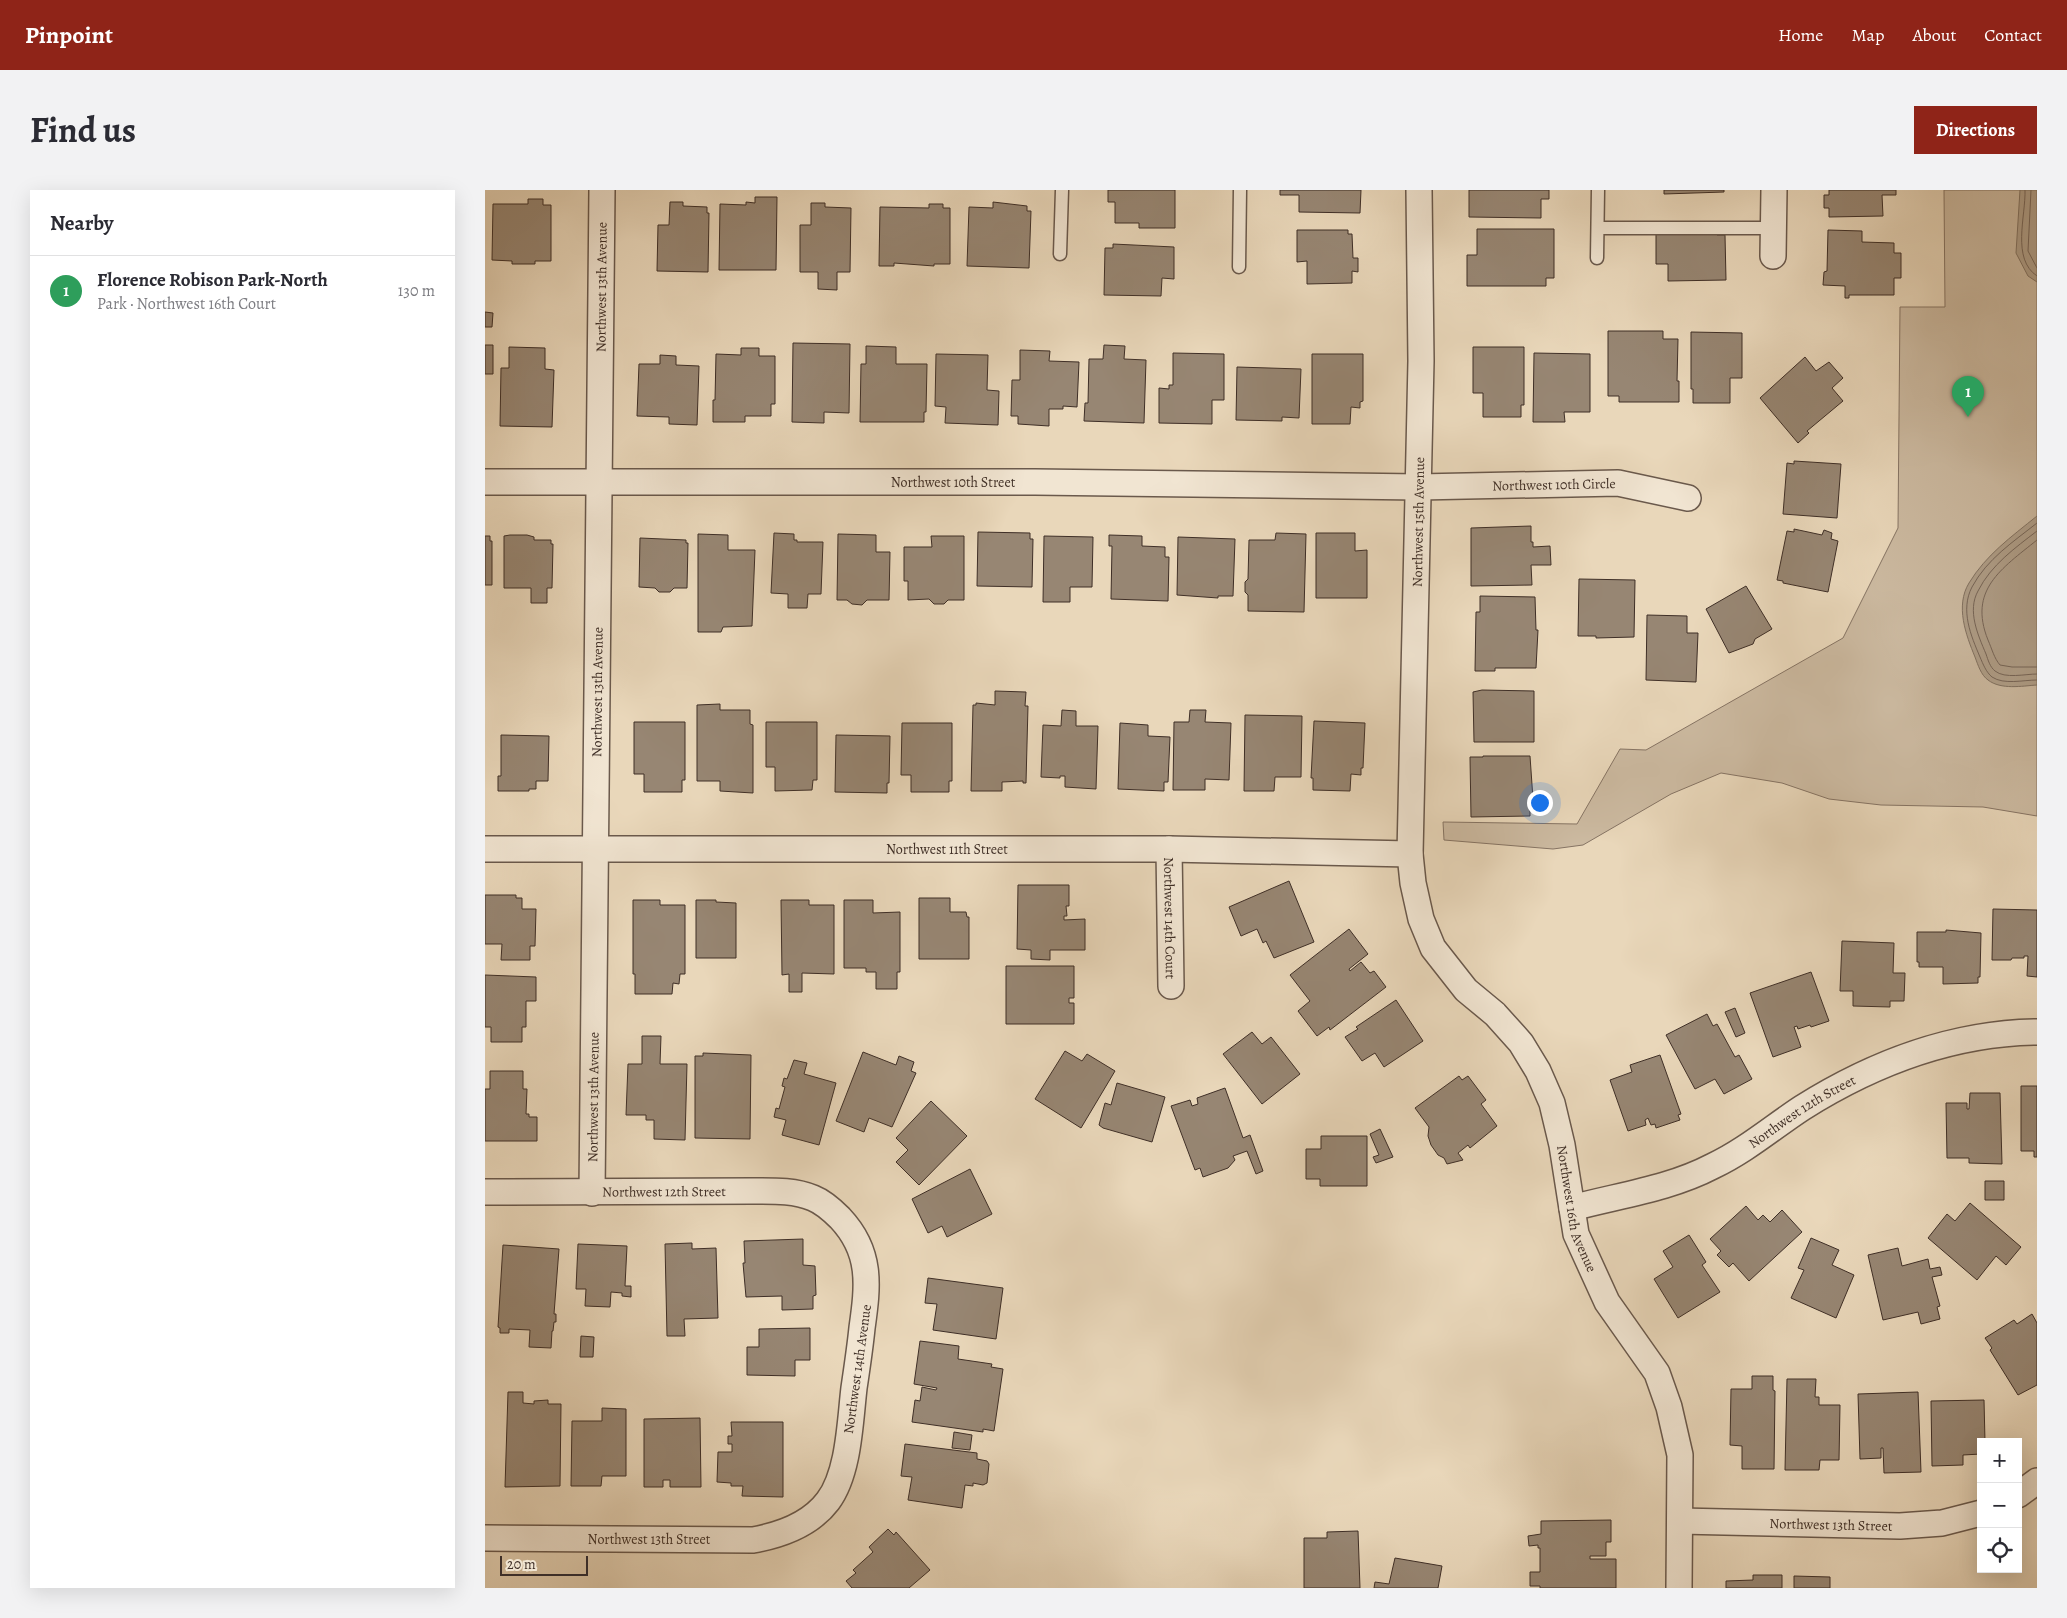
<!DOCTYPE html>
<html lang="en">
<head>
<meta charset="utf-8">
<style>
	:root { --surface:#fff; --page:#f2f2f3; --text:#2b2b33; --muted:#7c7c81; --line:#e1e1e2; --accent:#8f2418 }
	body { margin:0; font-family:Alegreya,serif; background:var(--page); color:var(--text) }
	.controls { position:absolute; right:15px; bottom:15px; display:grid; overflow:hidden; border-radius:0px; box-shadow:0 5px 20px #0002 }
	.controls button { width:45px; height:45px; display:grid; place-items:center; padding:0; border:0; border-bottom:1px solid var(--line); background:var(--surface); color:var(--text); font:25px sans-serif }
	.scale { position:absolute; left:15px; bottom:12px; width:88px; box-sizing:border-box; padding-left:5px; border:2px solid #3f2f27; border-top:0; font-size:14px; line-height:18px; white-space:nowrap; color:#3f2f27; -webkit-text-stroke:4px #f1e5d2; paint-order:stroke }
	.you { position:absolute; left:1054px; top:612px; width:18px; height:18px; margin:-12px; border:4px solid #fff; border-radius:50%; background:#1a73e8; box-shadow:0 0 0 8px #1a73e833 }
	.badge { display:grid; place-items:center; width:32px; height:32px; border-radius:50%; background:var(--accent); color:#fff; font-size:16px; font-weight:700 }
	.pin { position:absolute; translate:-50% -41px; filter:drop-shadow(0 1px 2px #0008) }
	.pin::after { content:''; position:absolute; top:26px; width:18px; height:15px; background:inherit; clip-path:polygon(0 0,100% 0,50% 100%) }
	.list { margin:0; padding:0; list-style:none }
	h2 { display:flex; justify-content:space-between; align-items:center; height:65px; margin:0; padding:0 20px; font-size:21px }
	h2 small { font-size:16px; font-weight:400; color:var(--muted) }
	.list li { display:grid; grid-template-columns:32px 1fr auto; gap:15px; align-items:center; box-sizing:border-box; height:70px; padding:0 20px; border-top:1px solid var(--line) }
	.list b { display:block; font-size:19px; white-space:nowrap }
	.list p { margin:0; font-size:16px; white-space:nowrap; color:var(--muted) }
	.list em { font-size:16px; font-style:normal; color:var(--muted) }
	.icon { flex:none; width:28px; height:28px; fill:none; stroke:currentColor; stroke-width:2; stroke-linecap:round; stroke-linejoin:round }
	.map { position:relative; flex:none; width:1552px; height:1398px; overflow:hidden; border-radius:0px }
	header { display:flex; align-items:center; gap:30px; box-sizing:border-box; height:70px; padding:0 25px; background:var(--accent); color:#fff }
	header strong { font-size:24px }
	nav { display:flex; gap:28px; margin-inline-start:auto; font-size:18px }
	.intro { display:flex; align-items:center; justify-content:space-between; box-sizing:border-box; height:120px; padding:0 30px }
	h1 { margin:0; font-size:35px }
	.button { padding:12px 22px; border-radius:0px; background:var(--accent); color:#fff; font-size:18px; font-weight:700 }
	main { display:flex; gap:30px; padding:0 30px }
	aside { flex:1; background:var(--surface); border-radius:0px; box-shadow:0 5px 20px #0002 }
	.map>svg:first-child { display:block }
</style>
</head>
<body>
<header>
<strong>Pinpoint</strong>
<nav><a>Home</a><a>Map</a><a>About</a><a>Contact</a></nav>
</header>
<div class="intro"><h1>Find us</h1><a class="button">Directions</a></div>
<main>
<aside>
<h2>Nearby<small></small></h2>
<ul class="list">
<li><span class="badge" style="background:#2e9e5b">1</span><div><b>Florence Robison Park-North</b><p>Park · Northwest 16th Court</p></div><em>130 m</em></li>
</ul>
</aside>
<div class="map">
<svg width="1552" height="1398" viewBox="0 0 1552 1398">
	<rect width="100%" height="100%" fill="#e9d7ba"/>
	<filter id="stains"><feTurbulence type="fractalNoise" baseFrequency=".004" numOctaves="4"/><feColorMatrix values="0 0 0 0 .2 0 0 0 0 .09 0 0 0 0 .02 0 0 0 .5 -.17"/></filter>
	<radialGradient id="worn" r=".72"><stop offset=".6" stop-color="#630" stop-opacity="0"/><stop offset="1" stop-color="#630" stop-opacity=".3"/></radialGradient>
	<path fill="#ccbaa1" stroke="#867464" d="M1459,0H1552V626L1498,617L1396,615L1344,609L1297,593L1236,583L1186,604L1098,655L1068,659L959,650L958,632L1092,634L1135,559L1161,560L1358,448L1413,338L1415,117H1460Z"/>
	<path fill="#af9e88" stroke="#827261" d="M1535,0H1552V92L1543,86L1531,63Z
		M1552,326V495C1537,496 1516,500 1503,490C1496,485 1493,475 1490,467C1481,445 1470,416 1484,393C1501,365 1526,347 1552,326Z"/>
	<g fill="none" stroke-linecap="round" stroke-linejoin="round">
		<path stroke="#776658" stroke-width="1" d="M1540,0C1541,26 1526,69 1552,86
			M1546,0L1543,61L1552,78
			M1552,333C1528,352 1502,369 1487,397C1475,420 1486,446 1495,467C1498,474 1501,482 1507,487C1519,495 1538,490 1552,490
			M1552,341C1530,358 1506,375 1493,401C1482,421 1493,445 1501,464C1503,470 1505,477 1510,481C1520,489 1540,484 1552,484
			M1552,350C1516,379 1483,400 1503,450C1507,459 1509,468 1515,475L1527,477H1552"/>
	</g>
	<path fill="#978673" stroke="#3f2f27" d="M623,0H690V38H654V33H630V12H623Z
		M795,0H876L875,23L814,22V5H795Z
		M984,0H1064V9H1056V28L984,27Z
		M1179,0H1239V2L1179,4Z
		M1344,0H1411V5H1397L1398,26L1344,27V18H1339V5H1344Z
		M270,7H292L291,80H234L235,14L261,15V12L270,13Z
		M43,9H58V15H66V71H50V74H27V71L7,70L8,14H43Z
		M185,12H198V16L222,17V23H224L223,82L172,81L173,35H184Z
		M508,12L542,16V21H546L544,78L482,76L484,17L508,18Z
		M326,13H340V17L366,18L365,82H352V100L333,99V82H315V35H326Z
		M444,14H458V18H465V74H449V76L409,73V76H394L395,17L444,18Z
		M992,39H1069V88H1061V96H982V65H992Z
		M1232,39V45H1240L1241,90L1183,91V74H1171V42Z
		M812,40H863V44H867L868,68H873V82L867,81V93L822,94V71L812,72Z
		M1343,40L1377,41V52L1409,53V63H1416V88H1409V105H1364V108H1360V96L1338,95L1339,82L1342,81Z
		M628,54L689,57V89L677,88L676,106L619,105L620,58H628Z
		M0,122L8,123L7,137H0Z
		M1123,141H1178V149H1193L1192,191H1194V212H1134V206H1123Z
		M1206,142L1257,143V188H1245V213H1208V199H1206Z
		M308,153L365,154L364,223L339,222V233L307,232Z
		M0,155H8V184H0Z
		M619,155L640,156L639,169L661,170L659,233L599,231L600,213H603L604,169H618Z
		M381,156L411,157V174H442L441,222H439V232H375L376,174H381Z
		M24,157L60,158V179L69,180L67,237L15,236L16,178H24Z
		M988,157H1039V215H1036V227H998V203H988Z
		M256,158H274V166H290V214H286V226H260V232H228V210H230L231,164L256,165Z
		M535,160L565,161L564,171L594,172L592,217L578,216V219H564V236L533,234V226H526L527,190H535Z
		M688,163L739,164V210H727V234L674,233V198L684,199V195H688Z
		M1049,163L1105,164V222H1079L1080,232H1048Z
		M451,164L503,165L502,200L514,201L513,235L460,233L461,217L450,216Z
		M827,164H878V211L875,212V218L866,217L865,234H827Z
		M175,165L191,166V175L214,176L212,235L184,234V227L152,226L154,174H175Z
		M1320,167L1331,181L1344,172L1358,188L1347,198L1358,211L1322,241L1324,243L1313,253L1275,208Z
		M752,177L816,179L814,228L797,227V231L751,230Z
		M1309,271L1356,274L1352,328L1298,324L1302,273L1309,274Z
		M1046,336V352H1048V357L1065,356L1066,375H1046L1047,395L986,396V338Z
		M1309,339L1337,345L1339,340L1347,343L1346,349L1353,351L1343,402L1298,393V391L1292,390L1302,341L1309,342Z
		M493,342L545,343V349H548L547,397L492,396Z
		M289,343L309,344V350H312V352H338L336,404H323L322,418H303V404L286,403Z
		M791,343L821,344L819,422L763,421V405L760,402V392L763,389L764,350H790Z
		M831,343H870V361L882,360V408H831Z
		M213,344L243,345V360H270L267,436L238,437L236,442H213Z
		M353,344L391,345V362H405L404,410H382L377,415L367,414L362,410H352Z
		M25,345H42L49,347V350H66V354H68L67,398H62V413H46V398H19V346Z
		M624,345L657,346V356L680,357V367H684L683,411L626,409L627,356H624Z
		M0,346H5V351H7V395H0Z
		M446,346H479V410H463L459,414H449L444,409L423,410V391H419V357H447Z
		M559,346L608,347L607,397H585V412H558Z
		M693,347L750,349L748,406H733V408L692,405Z
		M155,348L201,350V353H203L202,398H189L185,402H174L170,398L154,397Z
		M1094,389L1150,390L1149,447L1111,448V446H1093Z
		M1261,396L1287,439L1270,449L1268,454L1244,463L1221,419Z
		M995,406L1050,407L1051,440H1053L1051,478H1010V481H990L991,422H995Z
		M1162,425L1202,426V443H1213L1211,492L1161,490Z
		M997,500L1049,501V552H989L988,502Z
		M510,501L541,502L540,516H543L541,593H538V591L517,592V601H486L488,515H491V513L510,515Z
		M235,514V520H265V534L268,535V603L235,601V591H212V515Z
		M577,520L591,521V536H613L611,599L580,597V586H575V588L556,587L558,535L576,536Z
		M705,520H721L720,532L746,533L744,590L720,589V600H688L689,532H704Z
		M760,525L817,526L816,587H790L789,601H759Z
		M829,531L880,533L878,578H876V585L866,584L865,601L828,600V588H826Z
		M149,532H200V590H197V602H159V584H149Z
		M281,532H332V590H328L327,600L290,601V577H281Z
		M417,533H467V591H464V602H426V585H416Z
		M635,533L663,535V546L685,547L683,592H679V601L633,599Z
		M16,545L64,546L63,591H51V599H44V601H13V586H16Z
		M351,545L405,546L404,593H402V603L350,602Z
		M998,566H1045L1048,609H1045V626L986,627L985,567H998Z
		M804,691L829,752L789,768L781,751L778,753L772,739L756,746L744,717Z
		M533,695H584V716H581L582,726H579V730L600,729V760H565V770L546,769V760L532,759Z
		M0,705H31V708H37V719H51L50,756H45V770H16L17,754H0Z
		M434,708H465V722H481L482,727H484V769H434Z
		M148,710H175V715H200V784H195L194,794L188,793L187,804H150V784H148Z
		M211,710H231V712L251,713V768H211Z
		M296,710H324V715H349V784L317,783V802H304V784L297,785Z
		M359,710H388V723L415,722V782H412V799H391V782H381V778H359Z
		M1508,719L1552,720V787L1542,786L1543,766H1539V768H1527L1526,770H1507Z
		M864,739L883,764L864,779L865,781L876,772L885,783L889,781L901,797L845,840L844,837L832,846L813,821L825,811L805,785Z
		M1461,740L1496,743L1495,787H1493V793L1458,794V777H1434V772H1432V742H1461Z
		M1357,751L1409,753L1408,783H1420L1419,811H1405V817L1368,816V801H1355Z
		M521,776H589V808H584V813H589V834H521Z
		M1326,782L1344,831L1326,837L1325,835L1313,839L1312,836L1309,837L1316,857L1288,867L1265,803Z
		M0,785L51,787V811H41V837H37V852H6V837H0Z
		M911,810L938,851L899,877L890,863L877,871L860,847L873,839L871,837Z
		M1250,818L1260,843L1251,847L1240,822Z
		M1222,824L1228,836L1232,834L1250,867L1254,865L1267,889L1239,904L1230,889L1210,899L1181,845Z
		M767,842L777,854L786,847L815,884L777,914L738,864Z
		M157,846H176L175,874H202L200,950L169,949V930H161V925H141L143,874H157Z
		M580,861L597,871L602,864L630,881L596,938L550,909Z
		M378,862L411,875L414,866L429,872L426,881L431,883L407,937L384,928L379,942L351,931Z
		M218,863L266,865L265,949L210,948V866H218Z
		M1175,865L1196,924L1193,925L1195,930L1171,938L1170,934L1166,935L1163,928L1160,930L1161,935L1143,941L1125,890L1147,882L1145,875Z
		M309,870L322,873L319,884L351,893L334,955L297,945L301,930L289,927L291,918L294,919L300,897L297,896L299,888L302,889Z
		M5,881H38V899H42L41,924H44V927H52V951H0V899H5Z
		M974,886L977,890L983,886L1001,910L996,914L1012,936L985,958L983,955L973,963L978,970L962,974L959,968L953,965L946,955L943,946L944,937L930,918Z
		M632,893L680,907L667,952L618,938L614,935L620,913L626,915Z
		M1536,896H1552V967H1549V961H1536Z
		M740,898L758,948L765,945L778,981L771,984L762,961L748,966L750,970L743,978L718,987L715,978L710,980L686,916L705,910L707,916L713,914L712,908Z
		M1485,903H1515L1517,974L1484,973V968H1462L1461,913H1482V919H1484Z
		M446,911L482,946L434,995L411,972L423,960L411,948Z
		M895,939L908,967L891,973L888,967L894,965L885,944Z
		M836,946H882V996H835V989H821V959H836Z
		M485,979L507,1024L462,1047L457,1036L443,1043L427,1009Z
		M1500,991H1519V1010H1500Z
		M1485,1013L1536,1057L1521,1075L1511,1066L1492,1090L1443,1048L1462,1024L1470,1031Z
		M1261,1016L1273,1030L1278,1025L1285,1032L1297,1020L1317,1042L1264,1091L1248,1073L1244,1077L1232,1065L1236,1061L1225,1049Z
		M1204,1045L1221,1072L1217,1075L1235,1102L1193,1128L1169,1089L1188,1077L1178,1061Z
		M1326,1048L1354,1060L1347,1075L1369,1085L1351,1128L1306,1108L1319,1080L1313,1078Z
		M318,1049V1075L330,1076L331,1105L328,1106V1119L297,1120V1106L261,1107L258,1073H260L259,1051Z
		M207,1053V1059L231,1058L233,1128L199,1129L200,1146H182L180,1054Z
		M93,1054L142,1056L140,1096H146V1107L137,1106V1103L126,1102L125,1117L100,1116L101,1099H91Z
		M18,1055L74,1059L69,1124H71V1132H69L68,1141H67L66,1158L44,1157L45,1140L24,1139V1143H15V1138L13,1137Z
		M1413,1058L1417,1076L1443,1069L1445,1079L1455,1077L1457,1085L1447,1087L1455,1116L1452,1117L1455,1129L1436,1134L1433,1122L1398,1130L1383,1065Z
		M443,1088L518,1098L511,1149L448,1140L452,1114L440,1113Z
		M1547,1124L1552,1133V1195L1533,1205L1505,1160L1507,1158L1500,1148L1529,1130L1532,1134Z
		M325,1138V1170H310V1186L262,1185V1157H274V1139Z
		M96,1146L109,1147L108,1167H95Z
		M435,1151L474,1156L473,1169L507,1174L506,1177L518,1179L509,1241L498,1239V1242L427,1232L430,1210L435,1211L437,1197L451,1200L452,1198L429,1194Z
		M1267,1186H1288V1200L1290,1201L1289,1279H1257V1256L1245,1255L1246,1199H1267Z
		M1302,1189H1331L1330,1207H1334V1215H1355L1354,1270H1335L1334,1280H1300Z
		M23,1202H38V1213L49,1214V1211L63,1210V1214H76L75,1296L20,1297Z
		M1433,1202L1436,1282L1399,1283L1398,1258H1396V1268L1375,1269L1373,1204Z
		M1499,1210L1500,1252H1496V1264L1478,1265V1275L1447,1276L1446,1211Z
		M117,1218L141,1219V1286H117L116,1296H86L87,1231H117Z
		M215,1228L216,1297H185V1290H178V1297H159V1229Z
		M246,1232H298V1307L257,1306L258,1296H246V1293L232,1292L233,1262H247V1254H243V1246H247Z
		M469,1242L487,1245L485,1260L467,1258Z
		M420,1254L492,1263V1269L502,1271L504,1274L502,1293L498,1295L488,1293V1296L480,1295L477,1318L423,1310L427,1287L416,1286Z
		M1126,1330V1352H1121V1366H1105V1369H1131V1398H1055V1396H1045V1382H1055V1358H1053V1355L1044,1356L1043,1346L1056,1344V1331Z
		M403,1339L409,1345L411,1342L445,1380L424,1398H367L361,1391L371,1383L368,1380L388,1362L384,1357Z
		M873,1341L875,1398H819V1348H842V1342Z
		M910,1368L957,1376L953,1398H889L890,1392L904,1394Z
		M1268,1385H1297V1398H1241V1391L1268,1390Z
		M1309,1386L1345,1387V1398H1309Z"/>
	<g fill="none" stroke-linecap="round" stroke-linejoin="round">
		<defs>
			<path id="lane" d="M1113,38H1289
				M575,64L577,0
				M1112,68L1113,0
				M754,77L755,0"/>
			<g id="street">
				<path id="s1" d="M934,0L936,171L925,664L928,693L936,729L948,758L981,800L1010,824L1036,853L1053,881L1067,913L1077,955L1091,1044L1122,1112L1172,1183L1184,1217L1195,1265L1194,1398"/>
				<path d="M1288,66L1289,0"/>
				<path id="s2" d="M0,292H550L934,297L1133,293L1203,308"/>
				<path id="s3" d="M0,659H684L925,664"/>
				<path id="s4" d="M684,659L686,796"/>
				<path id="s5" d="M0,1002L268,1001C287,1001 309,1000 328,1008C338,1012 347,1020 355,1028C387,1062 383,1095 377,1138C375,1158 372,1178 369,1198C365,1232 364,1283 343,1311C325,1335 296,1345 268,1350L0,1348"/>
				<path id="s6" d="M107,1003L117,0"/>
				<path id="s7" d="M1087,1018C1135,1005 1184,999 1228,976C1260,961 1288,937 1317,918C1387,874 1468,843 1552,842"/>
				<path d="M1533,1305L1552,1291"/>
				<path id="s8" d="M1195,1331L1415,1336L1457,1333L1496,1323"/>
			</g>
		</defs>
		<use href="#lane" stroke="#6a594c" stroke-width="15"/>
		<use href="#street" stroke="#6a594c" stroke-width="28"/>
		<use href="#lane" stroke="#f1e5d2" stroke-width="12"/>
		<use href="#street" stroke="#f1e5d2" stroke-width="25"/>
	</g>
	<g text-anchor="middle" stroke-width="4" stroke-linejoin="round" paint-order="stroke">
		<g font-size="14" fill="#3f2f27" stroke="#f1e5d2">
			<text dy="5" stroke="none"><textPath href="#s6" startOffset="906">Northwest 13th Avenue</textPath></text>
			<text dy="5" stroke="none"><textPath href="#s2" startOffset="468">Northwest 10th Street</textPath></text>
			<text dy="5" stroke="none"><textPath href="#s2" startOffset="1069">Northwest 10th Circle</textPath></text>
			<text transform="translate(933 332) rotate(-89)" y="5">Northwest 15th Avenue</text>
			<text dy="5" stroke="none"><textPath href="#s6" startOffset="501">Northwest 13th Avenue</textPath></text>
			<text dy="5" stroke="none"><textPath href="#s3" startOffset="462">Northwest 11th Street</textPath></text>
			<text dy="5" stroke="none"><textPath href="#s4" startOffset="69">Northwest 14th Court</textPath></text>
			<text dy="5" stroke="none"><textPath href="#s6" startOffset="96">Northwest 13th Avenue</textPath></text>
			<text dy="5" stroke="none"><textPath href="#s7" startOffset="252">Northwest 12th Street</textPath></text>
			<text dy="5" stroke="none"><textPath href="#s5" startOffset="179">Northwest 12th Street</textPath></text>
			<text dy="5" stroke="none"><textPath href="#s1" startOffset="1068">Northwest 16th Avenue</textPath></text>
			<text transform="translate(372 1179) rotate(-82)" y="5">Northwest 14th Avenue</text>
			<text dy="5" stroke="none"><textPath href="#s8" startOffset="151">Northwest 13th Street</textPath></text>
			<text x="164" y="1354">Northwest 13th Street</text>
		</g>
	</g>
	<rect width="100%" height="100%" filter="url(#stains)"/>
	<rect width="100%" height="100%" fill="url(#worn)"/>
</svg>
<div class="controls">
<button>+</button>
<button>−</button>
<button><svg class="icon" aria-label="locate" viewBox="0 0 24 24"><circle cx="12" cy="12" r="6"/><path d="M12 2v4M12 18v4M2 12h4M18 12h4"/></svg></button>
</div>
<div class="scale">20 m</div>
<div class="you"></div>
<div class="pin badge" style="left:1483px;top:227px;background:#2e9e5b">1</div>
</div>
</main>
</body>
</html>
